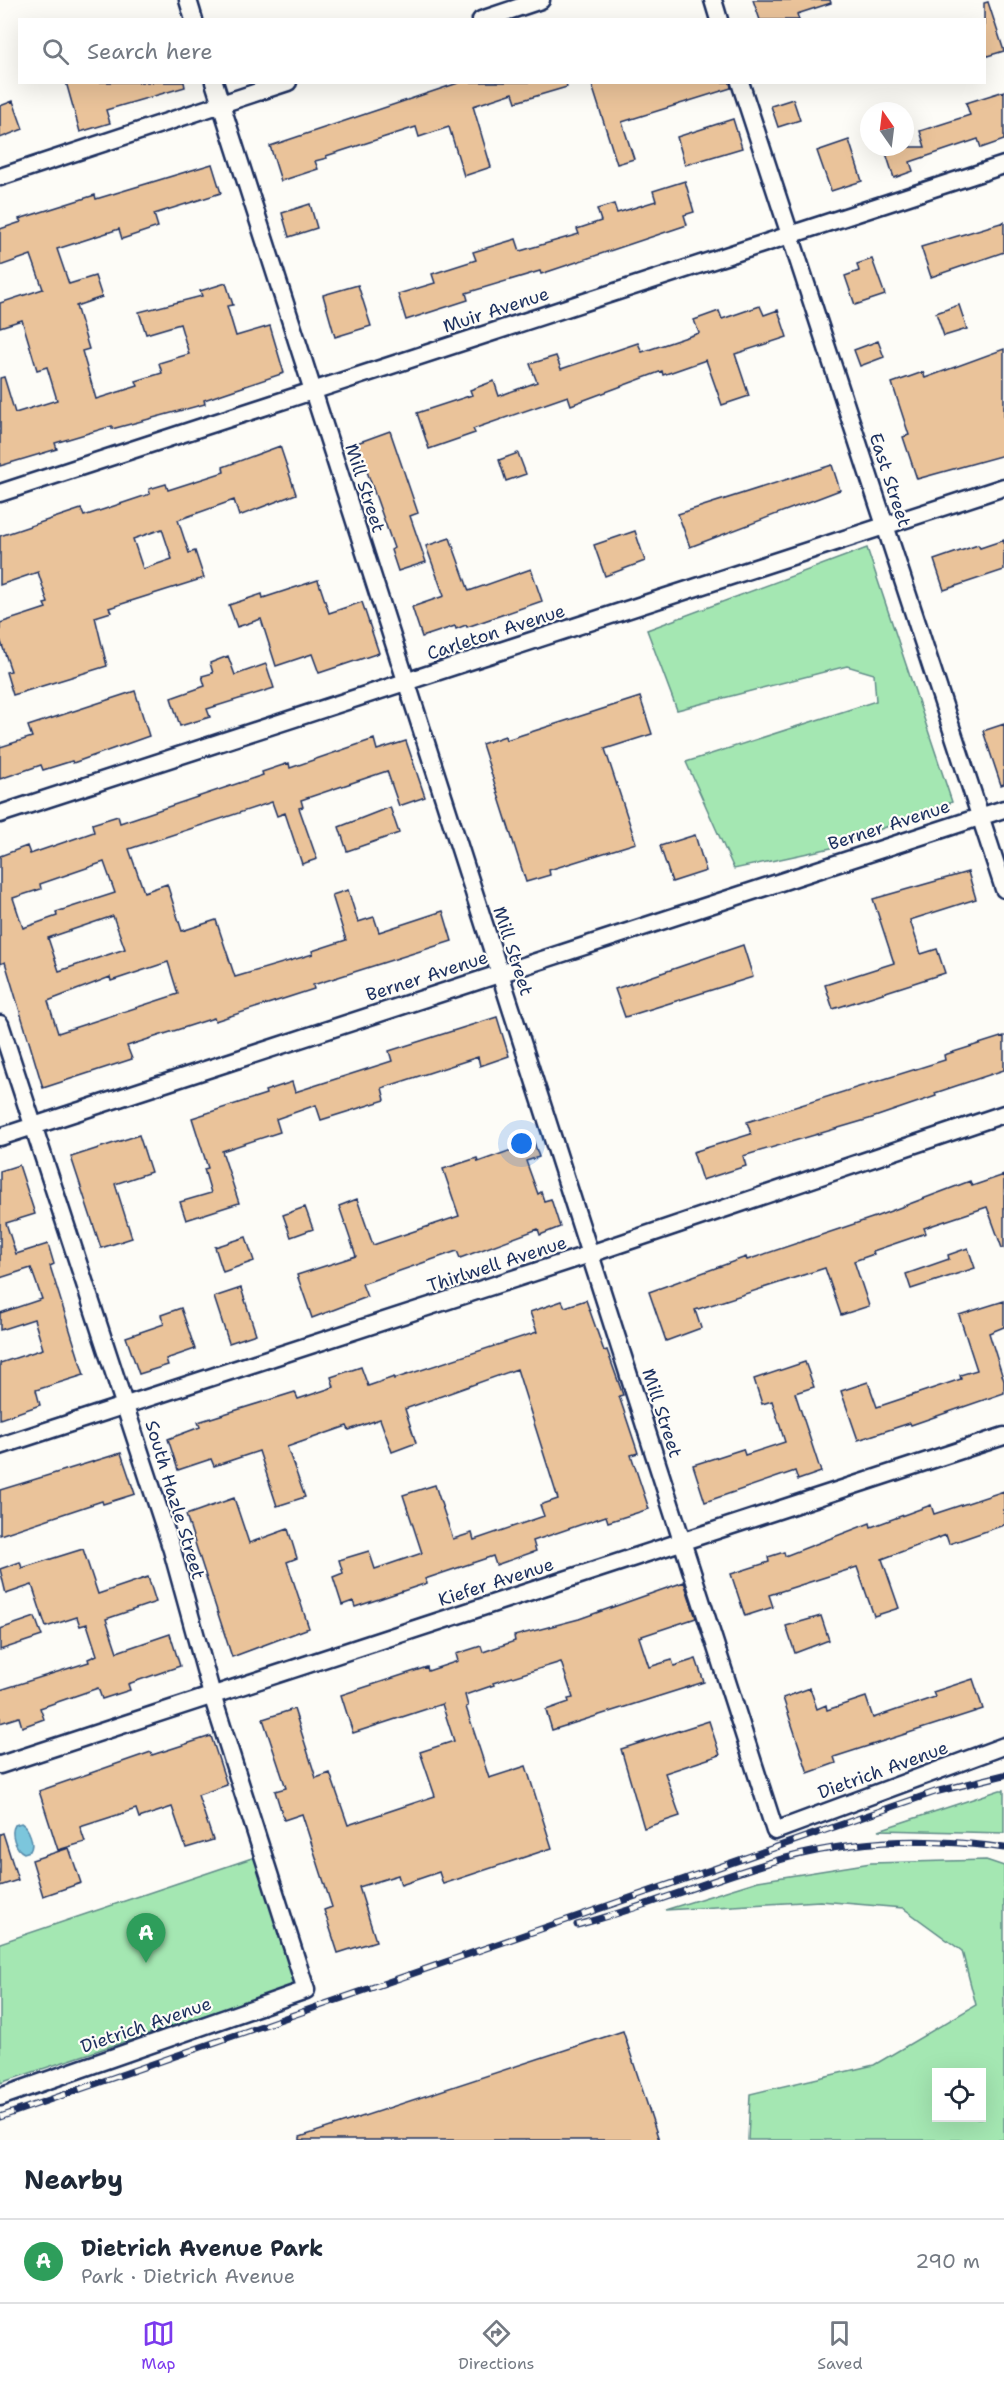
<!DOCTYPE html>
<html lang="en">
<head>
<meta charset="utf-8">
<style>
	:root { --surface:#fff; --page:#f6f6f7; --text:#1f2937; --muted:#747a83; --line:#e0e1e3; --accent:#7c3aed }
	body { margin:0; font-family:"Shantell Sans",sans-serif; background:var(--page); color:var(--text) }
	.controls { position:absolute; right:18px; bottom:18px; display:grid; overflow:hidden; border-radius:0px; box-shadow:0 6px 24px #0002 }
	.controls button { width:54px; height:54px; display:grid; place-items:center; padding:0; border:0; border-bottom:2px solid var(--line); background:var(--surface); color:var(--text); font:30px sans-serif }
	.compass { position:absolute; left:860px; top:102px; width:54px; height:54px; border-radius:50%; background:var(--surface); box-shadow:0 6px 24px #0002; rotate:346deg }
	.you { position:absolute; left:522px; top:1144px; width:21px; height:21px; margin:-15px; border:4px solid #fff; border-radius:50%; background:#1a73e8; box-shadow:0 0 0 9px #1a73e833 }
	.badge { display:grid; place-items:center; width:39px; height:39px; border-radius:50%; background:var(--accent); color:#fff; font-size:20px; font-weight:700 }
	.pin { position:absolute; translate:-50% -50px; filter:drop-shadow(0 2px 3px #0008) }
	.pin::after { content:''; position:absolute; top:32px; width:21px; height:18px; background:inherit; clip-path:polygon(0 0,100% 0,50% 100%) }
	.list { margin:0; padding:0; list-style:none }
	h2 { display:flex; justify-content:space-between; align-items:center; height:78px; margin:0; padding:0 24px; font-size:26px }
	h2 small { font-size:20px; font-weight:400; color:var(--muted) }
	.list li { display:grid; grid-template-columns:39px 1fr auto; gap:18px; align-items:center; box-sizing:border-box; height:84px; padding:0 24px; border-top:2px solid var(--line) }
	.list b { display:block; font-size:22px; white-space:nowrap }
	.list p { margin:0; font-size:20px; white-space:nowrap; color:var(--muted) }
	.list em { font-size:20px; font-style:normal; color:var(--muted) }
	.icon { flex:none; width:33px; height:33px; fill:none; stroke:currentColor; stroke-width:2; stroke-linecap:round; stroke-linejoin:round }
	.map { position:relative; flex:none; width:1004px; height:2140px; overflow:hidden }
	.search { position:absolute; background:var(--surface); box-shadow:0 6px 24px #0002; left:18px; right:18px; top:18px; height:66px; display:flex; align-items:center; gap:15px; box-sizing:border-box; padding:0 21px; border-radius:0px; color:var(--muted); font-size:22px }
	.sheet { height:162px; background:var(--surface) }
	nav { display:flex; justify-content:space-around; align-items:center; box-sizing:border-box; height:84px; border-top:2px solid var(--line); background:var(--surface); font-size:16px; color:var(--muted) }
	nav a { display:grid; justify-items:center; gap:3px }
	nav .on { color:var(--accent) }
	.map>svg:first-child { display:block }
</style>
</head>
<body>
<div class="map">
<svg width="1004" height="2140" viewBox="0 0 1004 2140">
	<rect width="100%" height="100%" fill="#fdfcf7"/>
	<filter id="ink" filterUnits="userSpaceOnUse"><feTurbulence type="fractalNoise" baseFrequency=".0167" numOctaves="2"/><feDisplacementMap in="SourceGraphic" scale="12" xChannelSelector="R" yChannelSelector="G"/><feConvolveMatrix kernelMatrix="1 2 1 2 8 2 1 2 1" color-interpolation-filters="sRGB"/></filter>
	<g filter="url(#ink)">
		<path fill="#a4e7b2" stroke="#608b88" stroke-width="1.5" fill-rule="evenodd" d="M867,548L952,802L831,848L734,869L686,762L876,701L874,674L847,666L677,710L647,630Z
			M1000,1790H1004V1833L879,1830Z
			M255,1857L299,1984L0,2083V1943Z
			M986,1860L1004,1866V2140H748L750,2094L874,2065L976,2005L962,1951L903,1908L820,1901L665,1910L758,1881L871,1863ZM982,2072V2118H936V2072Z"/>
		<path fill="#7cc6dc" stroke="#558aaa" stroke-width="1.5" d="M21,1823C29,1828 35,1843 30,1851L24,1853C15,1849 10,1833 15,1825Z"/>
		<path fill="#eac39a" stroke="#1b2f5e" stroke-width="1.5" fill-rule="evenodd" d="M753,0H830L831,3L797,14L799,20H760Z
			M988,2L1004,51L984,57V3Z
			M66,82H184L185,87L106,110L110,123L80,132Z
			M461,82H566L567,87L516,102L513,93L473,106L491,167L464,176L449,127L419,137L416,127L326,156L327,158L315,161L318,169L281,181L270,146Z
			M591,82H730L731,88L622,122L634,159L617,164Z
			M1004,91V140L981,148L978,139L910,162L913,171L894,178L884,147H925L920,131L970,115L966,103Z
			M793,99L800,120L778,127L771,106Z
			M13,101L23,129L0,138V106Z
			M733,119L742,148L685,165L677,137Z
			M849,140L862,181L831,191L817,151Z
			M212,164L221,193L154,214L158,227L122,239L119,229L57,249L69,284L95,276L102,297L76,306L89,349L82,351L96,399L138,386L136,381L162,373L159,363L189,354L180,324L146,334L139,312L202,296L200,291L226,283L233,305L227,306L236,336L270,326L284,373L204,400L205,404L112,429V426L55,443L57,449L0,466V378L4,377L15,413L57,400L47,367L37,370L22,320L0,327V303L43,289L31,255L0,266V229L21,222L19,219L95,195L96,199Z
			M685,181L694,212L684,215L687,225L541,274L540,271L466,293L468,300L406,320L398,294L435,283L432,274L476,260L473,252L516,239L520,251L579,234L577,229L601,221L597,209L614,204L617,213L656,201L653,191Z
			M310,204L317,228L289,237L282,213Z
			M1004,222V252L931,277L921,247Z
			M872,259L885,295L855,305L845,276L859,271L857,264Z
			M358,285L371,326L335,337L323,295Z
			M959,305L967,329L944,336L936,313Z
			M760,306L764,315L778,310L787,337L735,354L749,396L722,405L706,360L663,375L662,371L571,405L568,396L473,429L475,433L429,449L417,413L472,395L470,390L494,381L499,396L537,382L530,364L556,356L561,369L638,343L642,352L699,333L694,320L719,311L722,319Z
			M878,341L884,357L860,366L854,350Z
			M1004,349V455L917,479L903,437L909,435L892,383L923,372L925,378Z
			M390,431L418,513L410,516L426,562L398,571L391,550L394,548L357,443Z
			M280,446L296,494L239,516L234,500L178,520L189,553L195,551L204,578L109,608L111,612L95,617L107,666L13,695L6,672L11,671L0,639V623L46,608L44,604L48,603L38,572L0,585V536L81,509L84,516L150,494L149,489L166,484L168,490L224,472L223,467ZM162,529L172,559L143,569L133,539Z
			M518,453L526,474L506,481L499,460Z
			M832,465L840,490L690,547L678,514Z
			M635,531L645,561L605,576L594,545Z
			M450,538L469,591L531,569L542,601L467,627L466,625L456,629L455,626L422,637L412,607L444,596L426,546Z
			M1004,540V570L944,590L934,560L978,545L980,548Z
			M318,580L329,613L362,602L379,653L319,673L312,654L276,666L261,619L237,627L229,605L262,594L263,598Z
			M228,656L235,675L266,664L274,688L207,709L210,717L180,726L171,698L205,686L202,676L213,673L210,663Z
			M135,691L149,736L73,763L72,761L43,770L41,765L0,779V747L32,737L28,726Z
			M640,697L652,734L605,749L636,843L549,870L550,875L526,882L482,744L505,736L506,740Z
			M1004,724V784L1001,785L983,731Z
			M374,739L377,750L406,741L425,797L399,806L387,771L301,800L303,807L299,808L317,859L302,864L285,813L277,816L272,802L129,849L144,892L167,884L182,931L216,920L235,977L313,954L312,951L346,940L332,895L348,890L358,922L374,917L379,932L443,911L452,941L313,985L314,989L215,1021L214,1018L127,1046L132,1059L43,1088L5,962L0,964V856L27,846L30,854L94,832L92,824L118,816L120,823L263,775L262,772L289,763L290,768ZM104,862L115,893L56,912L57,916L23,928L13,898L41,889L40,884ZM113,916L125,949L59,971L48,938ZM168,962L178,994L58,1033L48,1001L110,977L111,981Z
			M390,807L399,833L347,851L339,827Z
			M695,835L706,871L672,882L660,846Z
			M968,872L976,899L910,920L921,954L937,949L945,973L833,1009L825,985L894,963L873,899Z
			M743,945L753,977L625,1017L615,989Z
			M497,1017L509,1056L480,1066L478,1057L382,1088L385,1100L321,1120L316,1105L276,1119L280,1132L222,1151L239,1203L186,1220L180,1202L211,1193L204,1169L208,1168L192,1118L266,1094L265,1091L292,1082L295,1092L392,1061L389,1051Z
			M1004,1036V1070L935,1093L936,1096L869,1119L743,1156L746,1166L702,1180L693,1152L751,1134L747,1122L945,1060L944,1055Z
			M139,1135L151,1172L115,1184L132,1238L101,1248L71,1157Z
			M534,1142L539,1157L526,1161L538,1194L541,1192L544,1201L551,1199L560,1227L540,1235L538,1229L460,1258L457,1251L362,1284L367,1297L312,1318L297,1275L356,1256L339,1206L357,1199L373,1245L459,1216L443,1169L477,1158L478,1162Z
			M19,1165L35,1214L6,1223L16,1254L48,1244L54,1264L50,1266L84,1375L36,1390L40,1405L0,1419V1363L43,1349L34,1319L0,1330V1313L42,1299L31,1268L0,1278V1171Z
			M1004,1175V1248H1002L987,1207L924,1228L926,1233L873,1251L874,1254L854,1261L869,1306L841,1315L825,1268L695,1310L701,1328L666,1341L649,1292L746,1257L747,1260L875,1217L970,1181L972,1186Z
			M305,1207L313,1229L291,1237L283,1215Z
			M246,1237L254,1261L223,1272L215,1247Z
			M968,1248L975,1268L911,1289L906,1274L949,1259L948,1255Z
			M241,1288L256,1334L229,1343L214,1297Z
			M586,1300L604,1351L607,1350L623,1395L619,1396L638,1453L631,1455L649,1509L608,1522L606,1516L533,1541L536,1551L496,1565L493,1556L425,1579L427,1583L355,1607L353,1601L342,1605L333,1577L343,1573L339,1560L369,1551L375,1569L422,1553L403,1495L435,1485L453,1539L472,1533L474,1540L544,1516L540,1505L558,1499L517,1369L405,1409L416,1443L392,1452L380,1419L349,1430L347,1426L287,1447L305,1497L277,1506L259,1451L214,1466L211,1459L178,1470L168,1439L200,1427L198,1422L295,1392L298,1399L334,1387L331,1377L361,1367L368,1386L394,1377V1379L537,1332L530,1312L562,1301L565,1307Z
			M1004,1301V1327L989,1333L1004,1381V1393L911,1425L910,1423L858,1440L841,1391L868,1382L877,1407L961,1379L960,1375L977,1370L959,1315Z
			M181,1308L195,1349L166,1359L168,1365L139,1374L126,1337L164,1324L161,1315Z
			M805,1362L814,1387L795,1393L821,1472L798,1480L795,1471L705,1502L693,1465L743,1449L745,1455L785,1442L772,1401L762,1404L754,1379Z
			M121,1453L135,1494L103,1504L102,1501L0,1535V1490Z
			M1004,1491V1525L949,1544L946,1535L882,1559L899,1608L874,1616L857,1567L769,1595L773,1607L745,1616L731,1574L769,1562L768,1557L784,1552L785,1556L870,1523L871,1527L931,1505L934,1514Z
			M234,1498L249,1543L288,1529L297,1558L287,1562L309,1628L232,1657L186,1515Z
			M83,1549L98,1594L148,1577L156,1602L106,1619L117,1652L170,1634L180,1666L128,1684L130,1690L102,1699L98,1688L40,1708L44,1719L22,1727L19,1717L0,1723V1690L89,1662L88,1659L97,1655L87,1624L80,1626L77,1617L46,1627L32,1585L6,1594L0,1569L20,1562L22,1568Z
			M684,1582L696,1618L639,1637L649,1667L672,1660L674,1666L696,1659L704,1682L552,1730L546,1710L569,1702L568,1699L573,1698L561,1662L493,1683L494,1685L465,1695L468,1706L466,1707L489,1778L526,1766L552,1848L443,1884L439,1872L401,1885L398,1875L359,1887L376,1941L338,1953L324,1910L332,1907L302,1814L284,1820L275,1791L286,1788L263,1719L294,1709L316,1778L330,1773L348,1825L435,1796L420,1752L454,1741L442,1704L353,1733L341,1695L427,1667L428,1671L458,1661L456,1654L481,1646L483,1652L515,1641L514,1636L579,1619Z
			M821,1616L829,1640L795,1653L786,1626Z
			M35,1617L42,1636L0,1650V1629Z
			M973,1679L983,1709L834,1757L836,1763L808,1773L783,1698L810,1688L817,1709L826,1705L827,1710L866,1697L873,1718L935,1697L933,1692Z
			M709,1721L720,1755L665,1773L680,1816L644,1828L621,1749Z
			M211,1736L227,1785L198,1795L213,1840L186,1848L172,1807L139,1818L136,1809L80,1827L85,1842L58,1850L39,1791L151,1752L152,1755Z
			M3,1833L18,1880L0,1886V1834Z
			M69,1848L81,1883L43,1896L32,1860Z
			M623,2031L659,2140H300V2137Z"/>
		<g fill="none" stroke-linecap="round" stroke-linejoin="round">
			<defs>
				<path id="street" d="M188,0L194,20
					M713,0L719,20
					M481,20L541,0
					M214,82L775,1831L1004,1746
					M740,82L1004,889
					M0,177L288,82
					M0,493L1004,165
					M0,814L1004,487
					M0,1024L172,1550L212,1695L306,1990L0,2097
					M0,1137L1004,809
					M0,1446L590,1254L1004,1114
					M0,1765L1004,1436"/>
			</defs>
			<use href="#street" stroke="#1b2f5e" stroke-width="21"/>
			<use href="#street" stroke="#fdfcf7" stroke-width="16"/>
			<defs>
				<path id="rail" d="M577,1925C648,1907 715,1877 786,1858C857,1839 932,1837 1004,1848
					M0,2117L935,1792L1004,1775"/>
			</defs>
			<use href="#rail" stroke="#1b2f5e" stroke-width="7"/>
			<use href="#rail" stroke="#fdfcf7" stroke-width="4.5" stroke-dasharray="14" stroke-linecap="butt"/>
		</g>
	</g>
	<g text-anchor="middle" stroke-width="4.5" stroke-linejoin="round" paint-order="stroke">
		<g font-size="18" fill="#1b2f5e" stroke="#fdfcf7">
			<text transform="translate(496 310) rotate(-18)" y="6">Muir Avenue</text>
			<text transform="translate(890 480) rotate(72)" y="6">East Street</text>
			<text transform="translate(365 488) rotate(72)" y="6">Mill Street</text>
			<text transform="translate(496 632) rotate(-18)" y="6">Carleton Avenue</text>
			<text transform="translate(889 825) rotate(-18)" y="6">Berner Avenue</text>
			<text transform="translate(513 951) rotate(72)" y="6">Mill Street</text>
			<text transform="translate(427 976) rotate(-18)" y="6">Berner Avenue</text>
			<text transform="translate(497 1264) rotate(-18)" y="6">Thirlwell Avenue</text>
			<text transform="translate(662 1413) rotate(72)" y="6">Mill Street</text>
			<text transform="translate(175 1500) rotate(73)" y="6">South Hazle Street</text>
			<text transform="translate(496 1582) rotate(-18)" y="6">Kiefer Avenue</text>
			<text transform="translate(883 1770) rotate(-20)" y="6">Dietrich Avenue</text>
			<text transform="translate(146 2025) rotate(-19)" y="6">Dietrich Avenue</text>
		</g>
	</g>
</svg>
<div class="controls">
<button><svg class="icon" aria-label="locate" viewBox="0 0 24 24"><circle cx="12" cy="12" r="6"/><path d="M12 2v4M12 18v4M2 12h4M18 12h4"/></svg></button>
</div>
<svg class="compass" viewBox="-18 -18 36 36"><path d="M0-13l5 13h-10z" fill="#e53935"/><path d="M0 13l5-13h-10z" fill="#747a83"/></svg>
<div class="you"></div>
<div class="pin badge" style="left:146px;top:1963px;background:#2e9e5b">A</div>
<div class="search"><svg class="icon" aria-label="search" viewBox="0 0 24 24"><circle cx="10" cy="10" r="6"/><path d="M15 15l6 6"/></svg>Search here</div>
</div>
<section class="sheet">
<h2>Nearby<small></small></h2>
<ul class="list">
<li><span class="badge" style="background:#2e9e5b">A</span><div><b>Dietrich Avenue Park</b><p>Park · Dietrich Avenue</p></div><em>290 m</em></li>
</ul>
</section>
<nav>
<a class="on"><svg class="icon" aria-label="map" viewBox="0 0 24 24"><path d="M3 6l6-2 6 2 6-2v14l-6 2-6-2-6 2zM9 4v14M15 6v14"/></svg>Map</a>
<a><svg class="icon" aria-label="directions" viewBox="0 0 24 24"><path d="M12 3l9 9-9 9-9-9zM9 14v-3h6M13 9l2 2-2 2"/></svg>Directions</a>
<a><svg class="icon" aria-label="saved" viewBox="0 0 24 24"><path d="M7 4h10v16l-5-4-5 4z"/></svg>Saved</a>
</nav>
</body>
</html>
